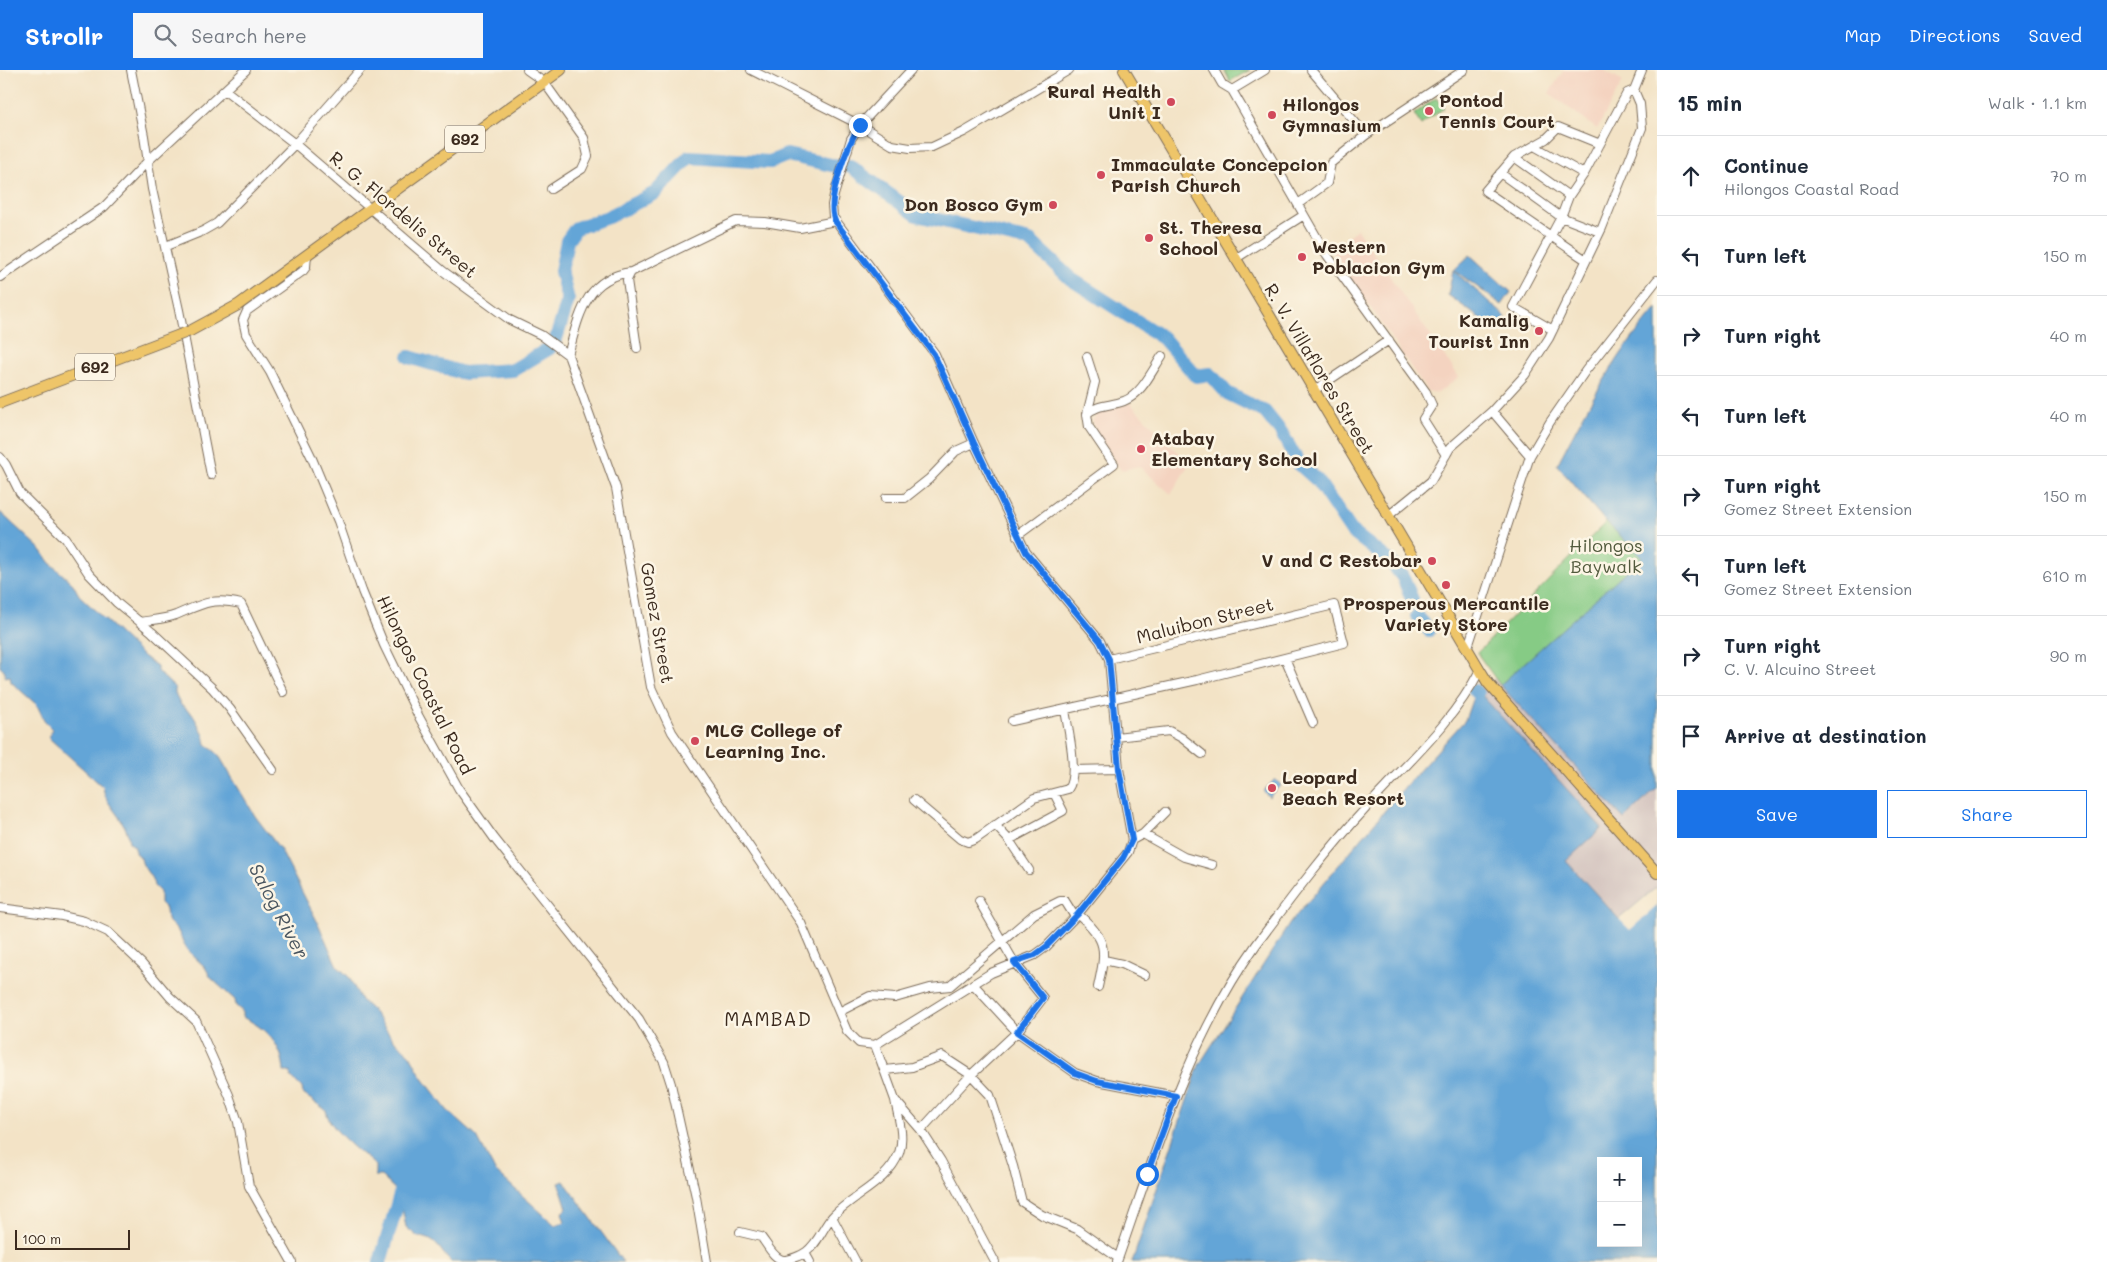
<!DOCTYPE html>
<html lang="en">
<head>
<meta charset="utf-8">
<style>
	:root { --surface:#fff; --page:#f6f6f7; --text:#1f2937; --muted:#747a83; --line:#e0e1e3; --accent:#1a73e8 }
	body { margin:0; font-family:Mali,sans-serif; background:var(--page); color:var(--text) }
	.controls { position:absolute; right:15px; bottom:15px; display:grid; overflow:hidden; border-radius:0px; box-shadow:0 5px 20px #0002 }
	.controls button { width:45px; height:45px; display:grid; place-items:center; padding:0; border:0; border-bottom:1px solid var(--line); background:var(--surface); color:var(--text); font:25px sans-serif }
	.scale { position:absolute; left:15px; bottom:12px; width:115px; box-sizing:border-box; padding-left:5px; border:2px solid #3b2a1e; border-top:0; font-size:14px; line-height:18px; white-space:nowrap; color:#3b2a1e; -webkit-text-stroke:4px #fcf5e5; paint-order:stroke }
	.stop { position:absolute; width:15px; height:15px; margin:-11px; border:4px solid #1a73e8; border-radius:50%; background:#fff }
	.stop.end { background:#1a73e8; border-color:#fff; box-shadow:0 1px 5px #0008 }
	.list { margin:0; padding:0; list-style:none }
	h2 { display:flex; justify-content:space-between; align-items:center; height:65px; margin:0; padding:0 20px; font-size:21px }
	h2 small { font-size:16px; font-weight:400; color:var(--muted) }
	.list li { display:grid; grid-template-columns:32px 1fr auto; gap:15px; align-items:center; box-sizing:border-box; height:80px; padding:0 20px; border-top:1px solid var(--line) }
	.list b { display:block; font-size:19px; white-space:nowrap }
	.list p { margin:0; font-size:16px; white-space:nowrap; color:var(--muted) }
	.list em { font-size:16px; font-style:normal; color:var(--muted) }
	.actions { display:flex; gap:10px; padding:15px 20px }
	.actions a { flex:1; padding:11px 0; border:1px solid var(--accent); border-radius:0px; text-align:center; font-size:18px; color:var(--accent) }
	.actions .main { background:var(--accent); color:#fff }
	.icon { flex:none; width:28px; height:28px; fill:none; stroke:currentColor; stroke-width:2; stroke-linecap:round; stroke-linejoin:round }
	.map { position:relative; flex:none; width:1657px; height:1192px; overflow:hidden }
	header { display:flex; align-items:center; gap:30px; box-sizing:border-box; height:70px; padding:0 25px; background:var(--accent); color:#fff }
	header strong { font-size:24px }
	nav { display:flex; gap:28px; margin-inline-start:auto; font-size:18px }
	.search { width:350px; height:45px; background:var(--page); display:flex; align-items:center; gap:12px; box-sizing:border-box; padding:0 18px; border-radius:0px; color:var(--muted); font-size:19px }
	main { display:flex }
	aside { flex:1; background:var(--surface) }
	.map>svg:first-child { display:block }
</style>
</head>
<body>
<header>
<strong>Strollr</strong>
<div class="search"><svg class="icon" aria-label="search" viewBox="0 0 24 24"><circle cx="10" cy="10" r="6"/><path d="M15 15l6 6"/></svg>Search here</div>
<nav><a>Map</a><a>Directions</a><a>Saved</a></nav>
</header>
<main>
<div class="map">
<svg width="1657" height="1192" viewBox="0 0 1657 1192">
	<rect width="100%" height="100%" fill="#fcf5e5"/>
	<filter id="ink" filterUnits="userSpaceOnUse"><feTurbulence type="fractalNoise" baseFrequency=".02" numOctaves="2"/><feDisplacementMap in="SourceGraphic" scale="10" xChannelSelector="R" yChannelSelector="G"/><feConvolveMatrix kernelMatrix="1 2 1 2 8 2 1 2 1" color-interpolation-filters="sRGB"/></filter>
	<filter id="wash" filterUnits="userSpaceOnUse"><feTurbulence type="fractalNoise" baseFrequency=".0096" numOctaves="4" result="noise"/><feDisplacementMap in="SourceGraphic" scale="20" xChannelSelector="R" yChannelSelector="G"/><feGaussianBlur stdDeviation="1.12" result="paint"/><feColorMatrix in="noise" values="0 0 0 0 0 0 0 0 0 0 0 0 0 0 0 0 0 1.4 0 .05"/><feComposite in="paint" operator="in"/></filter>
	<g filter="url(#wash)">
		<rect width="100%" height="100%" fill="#f3e3c6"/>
		<path fill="#f4d3c0" d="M1564,0H1604L1623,11L1597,59L1549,23Z
			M1357,159L1459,307L1438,323L1427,321L1331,179Z
			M1130,333L1189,394L1171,424L1139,396L1121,400L1097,364L1092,351L1102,339Z"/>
		<path fill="#d0c0bc" d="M1494,608L1625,748L1657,718V836L1630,860L1566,791L1601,757L1478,621Z"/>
		<path fill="#86cb85" stroke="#607a52" d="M1224,0H1250L1230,11Z
			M1436,28L1444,38L1421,55L1414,44Z
			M1606,452L1643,487L1500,615L1477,583Z"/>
		<path fill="#64a5d7" stroke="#50687a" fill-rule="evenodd" d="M1470,185L1511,222L1502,235L1454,200Z
			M1453,200L1506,247L1496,260L1448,225Z
			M1657,238V718L1624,749L1500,615L1642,487L1606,452L1557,395C1586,339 1615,285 1657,238Z
			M0,442L42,481L49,492L73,514L79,525L144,587L157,596V601L175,618V623L181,635L193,645L204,665L206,674L218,684L255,746L280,779L317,851L337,896L349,907L361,930L373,941L392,968L410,985L422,1007L447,1040L477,1067L495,1101L555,1155L565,1152L562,1143L567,1138L559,1113L564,1111L623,1192H451C441,1183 437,1167 418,1167L406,1157L399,1123L381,1106H375V1095C360,1082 328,1059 326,1040L303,1024L302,1018L291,1007L290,1002H284C283,975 265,957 242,947V941L236,936L235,930L211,908L205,897L187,880L178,861L167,850L166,839L160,833V822L154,816C153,805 142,799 141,788L135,783V777L129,772C128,749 104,736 103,717L49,668L52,659L45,652L37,635L11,612L10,606L5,607V601L0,597Z
			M1478,621L1602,758L1566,791L1619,849L1657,817V1192H1132L1199,995L1290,853L1408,713L1465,650L1472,630ZM1601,1091H1638V1173H1601Z
			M1275,709L1281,715L1269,727L1263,721Z"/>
		<path fill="#f3e3c6" d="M1657,817V836L1630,860L1619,849Z"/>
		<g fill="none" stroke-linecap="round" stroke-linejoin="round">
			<path stroke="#64a5d7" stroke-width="14" d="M555,272L568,230L561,201L567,171L576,158L608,147L655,123L689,87L770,92L787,85L831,95L850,96L917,145L1030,171L1071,209L1163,268L1196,306L1210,304L1227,323L1265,342L1281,362L1299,394L1317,410L1352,462L1390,491L1403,507L1413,532
				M409,287L463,303L513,300L550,278
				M1417,546L1429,560
				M1475,621L1477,623
				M380,1192L405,1108"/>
		</g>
	</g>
	<g filter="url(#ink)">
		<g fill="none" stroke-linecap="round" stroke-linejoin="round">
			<defs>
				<path id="minor" d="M131,0L144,66L152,119L179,240L211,405
					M527,0L544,12L584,68L588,86L582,99L551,119
					M751,0L860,55L892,75L910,78L932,77L964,62L1069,0
					M1214,0L1222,14L1232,20L1327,185L1426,322L1432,335L1423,349L1446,385
					M1311,0L1366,65
					M225,20L295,74L443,201L510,250L541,265L568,285
					M1232,20L1265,0
					M1534,76L1584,104
					M1514,87L1569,126
					M1500,103L1561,147L1600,162
					M1298,134L1327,113L1331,93L1366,65L1464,0
					M166,176L203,161L217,153L295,74L360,0
					M307,185L306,197L303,201L247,241L243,250L246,264L270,302L311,386L338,451L362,521L384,575L419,647L459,719L494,768L639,949L664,992L671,1014L696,1127L707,1192
					M1235,189L1304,145
					M1586,190L1485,121L1514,87L1546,69L1558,57L1600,74
					M0,207L104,137L147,92L246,0
					M1553,260L1513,237L1561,147L1569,126L1584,104L1627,23L1634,20
					M637,278L627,210L631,202L736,151L765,152L800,158L835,151
					M568,285L616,418L651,617L672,662L801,853L847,961L859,973L875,975
					M568,285C579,246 585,208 631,202
					M1313,321L1389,270
					M1492,341L1530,386
					M1087,344L1095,312L1087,287
					M0,387L6,395L20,423L66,469L89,504L117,533L152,562L212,618L230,639L273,700
					M886,428H905L929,409L956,381L974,373
					M1388,446L1431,411L1450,378L1492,341L1525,305L1549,268L1602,158L1642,58L1640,34L1634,20L1642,0
					M1017,466L1114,394L1089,357L1087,344C1097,334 1111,336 1124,331C1141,325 1152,301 1162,286
					M140,552C152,550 165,549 176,545C202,534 212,527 241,534L283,622
					M1467,580L1530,386L1550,352L1586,300L1657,210
					M1285,588L1313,653
					M1012,651L1197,610L1344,573L1334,535L1109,589
					M1116,667L1169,661L1182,668L1202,684
					M1073,700L1119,699
					M914,730L960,769L968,772L976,769L1034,728L1068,719C1079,704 1068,659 1065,640
					M995,755L1009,770L1063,741L1054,723
					M1143,764L1165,742
					M1009,770L1029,800
					M1132,770L1143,764L1184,787L1212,795
					M979,831L1014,892L1043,928L1017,962L1075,1003L1097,1011L1176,1026
					M0,838L62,846L84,851L108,862L142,894L170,927L196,951L229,1025L238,1052L249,1116L292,1192
					M1078,844C1108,870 1106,880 1098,917
					M1104,890L1122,894L1145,905
					M839,942L870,926L895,928L930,918L950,916L1034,844L1060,831H1065L1075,847
					M875,975L991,903L1035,885L1046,877L1078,844L1128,782L1132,770L1119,699L1109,589L1100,571L1026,482L974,373L935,284L833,147L832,135L834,125L851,69L860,55L911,0
					M875,975L895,1030L921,1060L941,1091L995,1192
					M885,1000L912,997L942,986L971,1005L990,1025L1013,1096L1022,1132L1042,1145L1077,1159L1118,1188
					M921,1060L971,1005L1017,962L973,914
					M832,1147L856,1192
					M740,1162L761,1167C767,1174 774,1190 784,1190C790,1190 802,1185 806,1182C819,1173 823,1156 833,1146C854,1124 888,1112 899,1083C905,1066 898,1047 895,1030
					M805,1183L810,1192
					M1117,1192C1155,1084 1188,970 1256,875C1291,828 1327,780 1367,737C1407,693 1453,653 1480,600"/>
				<path id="major" d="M1124,0L1480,600L1488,613L1657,803
					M190,261L238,235L561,0"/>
			</defs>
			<use href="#minor" stroke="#7b6b59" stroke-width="10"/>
			<use href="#major" stroke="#7b6b59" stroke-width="12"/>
			<use href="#minor" stroke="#fff" stroke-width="8"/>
			<use href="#major" stroke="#eec569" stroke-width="10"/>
			<defs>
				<path id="major-bridge" d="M0,333L190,261"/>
			</defs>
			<use href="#major-bridge" stroke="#7b6b59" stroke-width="12" stroke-linecap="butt"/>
			<use href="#major-bridge" stroke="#eec569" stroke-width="10"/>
		</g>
	</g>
	<g fill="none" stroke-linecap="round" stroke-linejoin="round" filter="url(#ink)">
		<path stroke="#1a73e8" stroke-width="6" d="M860,55C848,74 825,130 835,151L934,284L974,373L1026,482L1100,571L1109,589L1119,699L1132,770L1123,788L1078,844L1046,877L1035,885L1014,892L1043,928L1017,962L1075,1003L1097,1011L1176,1026L1147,1104"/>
	</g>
	<g fill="#d1495b" stroke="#fcf5e5" stroke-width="2">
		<circle cx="1171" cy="32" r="5"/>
		<circle cx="1429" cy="41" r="5"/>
		<circle cx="1272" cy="45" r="5"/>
		<circle cx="1101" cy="105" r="5"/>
		<circle cx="1053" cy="135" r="5"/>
		<circle cx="1149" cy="168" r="5"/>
		<circle cx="1302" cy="187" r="5"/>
		<circle cx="1539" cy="261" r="5"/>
		<circle cx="1141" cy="379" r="5"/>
		<circle cx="1432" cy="491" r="5"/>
		<circle cx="1446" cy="515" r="5"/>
		<circle cx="695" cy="671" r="5"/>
		<circle cx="1272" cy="718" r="5"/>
	</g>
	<g text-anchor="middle" stroke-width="5" stroke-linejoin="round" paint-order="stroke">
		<g fill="#fcf5e5" stroke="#75675a" stroke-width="1">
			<rect x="445" y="55.5" width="40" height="27" rx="4"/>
			<rect x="75" y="283.5" width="40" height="27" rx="4"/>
		</g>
		<g font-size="16" font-weight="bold" fill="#3b2a1e">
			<text x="465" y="75">692</text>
			<text x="95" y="303">692</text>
		</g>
		<g font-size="18" font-weight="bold" fill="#3b2a1e" stroke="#fcf5e5" text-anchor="start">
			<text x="1161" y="28" text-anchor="end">Rural Health<tspan x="1161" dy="21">Unit I</tspan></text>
			<text x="1439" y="37">Pontod<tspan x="1439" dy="21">Tennis Court</tspan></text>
			<text x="1282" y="41">Hilongos<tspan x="1282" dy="21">Gymnasium</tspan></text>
			<text x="1111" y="101">Immaculate Concepcion<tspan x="1111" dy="21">Parish Church</tspan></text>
			<text x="1043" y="141" text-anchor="end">Don Bosco Gym</text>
			<text x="1159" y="164">St. Theresa<tspan x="1159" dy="21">School</tspan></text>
			<text x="1312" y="183">Western<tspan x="1312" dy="21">Poblacion Gym</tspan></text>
			<text x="1529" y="257" text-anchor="end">Kamalig<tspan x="1529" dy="21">Tourist Inn</tspan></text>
			<text x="1151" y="375">Atabay<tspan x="1151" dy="21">Elementary School</tspan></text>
			<text x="1422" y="497" text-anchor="end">V and C Restobar</text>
			<text x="1446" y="540" text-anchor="middle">Prosperous Mercantile<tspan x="1446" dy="21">Variety Store</tspan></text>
			<text x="705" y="667">MLG College of<tspan x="705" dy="21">Learning Inc.</tspan></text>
			<text x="1282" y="714">Leopard<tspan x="1282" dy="21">Beach Resort</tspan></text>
		</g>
		<g font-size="18" fill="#3b2a1e" stroke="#fcf5e5">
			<text transform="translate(403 145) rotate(40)" y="6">R. G. Flordelis Street</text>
			<text transform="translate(1319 299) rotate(59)" y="6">R. V. Villaflores Street</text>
			<text transform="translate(1205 551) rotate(-14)" y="6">Maluibon Street</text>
			<text transform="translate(657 553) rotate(80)" y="6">Gomez Street</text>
			<text transform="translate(425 615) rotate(64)" y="6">Hilongos Coastal Road</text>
		</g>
		<g font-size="18" fill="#525a3d" stroke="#fcf5e5">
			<text x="1606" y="482">Hilongos<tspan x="1606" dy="21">Baywalk</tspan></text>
		</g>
		<g font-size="19" font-style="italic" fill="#49555f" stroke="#fcf5e5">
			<text transform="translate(279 841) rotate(62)" y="7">Salog River</text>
		</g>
		<g font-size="19" letter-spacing="1" fill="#3b2a1e" stroke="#fcf5e5">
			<text x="768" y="956">MAMBAD</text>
		</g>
	</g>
</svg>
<div class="controls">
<button>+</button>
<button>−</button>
</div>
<div class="scale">100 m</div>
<div class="stop" style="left:1147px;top:1104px"></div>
<div class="stop end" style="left:860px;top:55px"></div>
</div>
<aside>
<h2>15 min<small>Walk · 1.1 km</small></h2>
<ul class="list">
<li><svg class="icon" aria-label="ahead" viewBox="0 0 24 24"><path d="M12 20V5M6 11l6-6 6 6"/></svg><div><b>Continue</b><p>Hilongos Coastal Road</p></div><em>70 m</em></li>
<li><svg class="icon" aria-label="left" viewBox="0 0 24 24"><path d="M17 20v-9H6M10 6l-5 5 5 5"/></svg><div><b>Turn left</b></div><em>150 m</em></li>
<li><svg class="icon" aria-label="right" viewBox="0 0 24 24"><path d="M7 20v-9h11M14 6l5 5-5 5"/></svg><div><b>Turn right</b></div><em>40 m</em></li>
<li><svg class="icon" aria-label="left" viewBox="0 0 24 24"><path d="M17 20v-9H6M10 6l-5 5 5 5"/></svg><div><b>Turn left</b></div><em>40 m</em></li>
<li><svg class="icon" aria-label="right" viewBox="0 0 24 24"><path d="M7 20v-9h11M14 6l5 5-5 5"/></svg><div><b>Turn right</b><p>Gomez Street Extension</p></div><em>150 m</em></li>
<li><svg class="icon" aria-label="left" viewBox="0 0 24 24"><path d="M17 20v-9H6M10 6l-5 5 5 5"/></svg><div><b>Turn left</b><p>Gomez Street Extension</p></div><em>610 m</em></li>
<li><svg class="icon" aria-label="right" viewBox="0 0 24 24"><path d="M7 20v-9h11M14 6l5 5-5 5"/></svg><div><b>Turn right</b><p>C. V. Alcuino Street</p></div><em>90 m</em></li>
<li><svg class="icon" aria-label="arrive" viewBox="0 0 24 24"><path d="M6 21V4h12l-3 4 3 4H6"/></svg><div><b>Arrive at destination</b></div></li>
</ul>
<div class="actions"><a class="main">Save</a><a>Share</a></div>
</aside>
</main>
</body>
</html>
